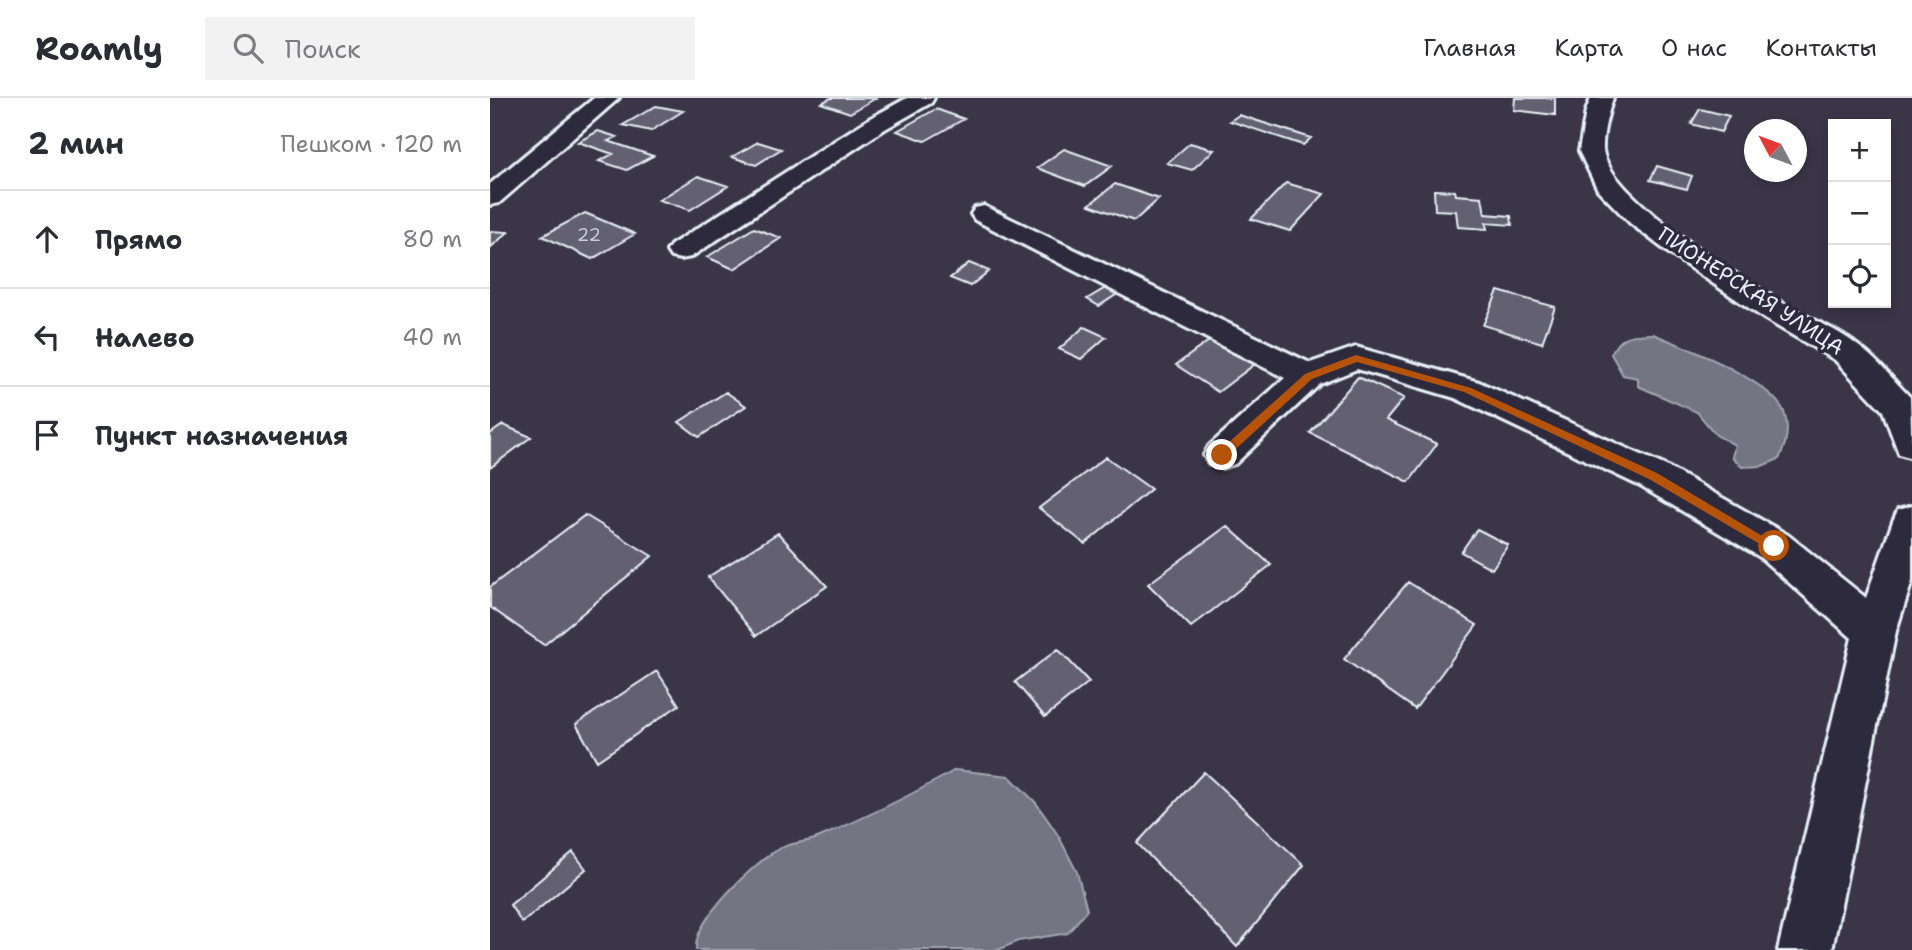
<!DOCTYPE html>
<html lang="ru">
<head>
<meta charset="utf-8">
<style>
	:root { --surface:#fff; --page:#f2f2f3; --text:#2b2b33; --muted:#7c7c81; --line:#e1e1e2 }
	body { margin:0; font-family:"Shantell Sans",sans-serif; background:var(--page); color:var(--text) }
	.controls { position:absolute; right:21px; top:21px; display:grid; overflow:hidden; border-radius:0px; box-shadow:0 4px 10px #0003 }
	.controls button { width:63px; height:63px; display:grid; place-items:center; padding:0; border:0; border-bottom:2px solid var(--line); background:var(--surface); color:var(--text); font:35px sans-serif }
	.compass { position:absolute; left:1254px; top:21px; width:63px; height:63px; border-radius:50%; background:var(--surface); box-shadow:0 4px 10px #0003; rotate:311deg }
	.stop { position:absolute; width:21px; height:21px; margin:-16px; border:5px solid #b45309; border-radius:50%; background:#fff }
	.stop.end { background:#b45309; border-color:#fff; box-shadow:0 2px 7px #0008 }
	.list { margin:0; padding:0; list-style:none }
	h2 { display:flex; justify-content:space-between; align-items:center; height:91px; margin:0; padding:0 28px; font-size:30px }
	h2 small { font-size:23px; font-weight:400; color:var(--muted) }
	.list li { display:grid; grid-template-columns:46px 1fr auto; gap:21px; align-items:center; box-sizing:border-box; height:98px; padding:0 28px; border-top:2px solid var(--line) }
	.list b { display:block; font-size:26px; white-space:nowrap }
	.list em { font-size:23px; font-style:normal; color:var(--muted) }
	.icon { flex:none; width:38px; height:38px; fill:none; stroke:currentColor; stroke-width:2; stroke-linecap:round; stroke-linejoin:round }
	.map { position:relative; flex:none; width:1422px; height:852px; overflow:hidden }
	header { display:flex; align-items:center; gap:42px; box-sizing:border-box; height:98px; padding:0 35px; background:var(--surface); border-bottom:2px solid var(--line) }
	header strong { font-size:33px }
	nav { display:flex; gap:38px; margin-inline-start:auto; font-size:24px }
	.search { width:490px; height:63px; background:var(--page); display:flex; align-items:center; gap:18px; box-sizing:border-box; padding:0 24px; border-radius:0px; color:var(--muted); font-size:26px }
	main { display:flex }
	aside { flex:1; background:var(--surface) }
	.map>svg:first-child { display:block }
</style>
</head>
<body>
<header>
<strong>Roamly</strong>
<div class="search"><svg class="icon" aria-label="search" viewBox="0 0 24 24"><circle cx="10" cy="10" r="6"/><path d="M15 15l6 6"/></svg>Поиск</div>
<nav><a>Главная</a><a>Карта</a><a>О нас</a><a>Контакты</a></nav>
</header>
<main>
<aside>
<h2>2 мин<small>Пешком · 120 m</small></h2>
<ul class="list">
<li><svg class="icon" aria-label="ahead" viewBox="0 0 24 24"><path d="M12 20V5M6 11l6-6 6 6"/></svg><div><b>Прямо</b></div><em>80 m</em></li>
<li><svg class="icon" aria-label="left" viewBox="0 0 24 24"><path d="M17 20v-9H6M10 6l-5 5 5 5"/></svg><div><b>Налево</b></div><em>40 m</em></li>
<li><svg class="icon" aria-label="arrive" viewBox="0 0 24 24"><path d="M6 21V4h12l-3 4 3 4H6"/></svg><div><b>Пункт назначения</b></div></li>
</ul>
</aside>
<div class="map">
<svg width="1422" height="852" viewBox="0 0 1422 852">
	<rect width="100%" height="100%" fill="#3a3648"/>
	<filter id="ink" filterUnits="userSpaceOnUse"><feTurbulence type="fractalNoise" baseFrequency=".0143" numOctaves="2"/><feDisplacementMap in="SourceGraphic" scale="14" xChannelSelector="R" yChannelSelector="G"/><feConvolveMatrix kernelMatrix="1 2 1 2 8 2 1 2 1" color-interpolation-filters="sRGB"/></filter>
	<g filter="url(#ink)">
		<path fill="#737482" stroke="#a2a6b1" stroke-width="2" d="M1163,236C1195,249 1281,282 1294,314C1300,330 1296,347 1289,361L1272,368L1252,369L1242,359L1245,347L1226,337L1207,314L1148,288V280L1133,277L1121,256C1131,235 1142,237 1163,236Z
			M465,672L519,678L546,705L568,737L587,774L597,812L578,835L528,843L508,852H206C203,823 264,764 289,751C301,744 317,745 330,739C376,719 422,697 465,672Z"/>
		<path fill="#636171" stroke="#e8f1f8" stroke-width="2" d="M341,0H386L360,15L331,5Z
			M1025,0H1065V17L1024,12Z
			M166,8L193,13L161,33L133,27Z
			M446,11L474,21L435,43L407,33Z
			M1210,11L1239,18L1231,34L1201,26Z
			M749,17L821,40L813,47L740,23Z
			M108,33L127,39L118,43L163,58L137,72L109,63L123,56L88,44Z
			M268,44L291,51L266,67L242,59Z
			M700,45L724,52L702,72L677,65Z
			M574,51L622,68L595,88L547,70Z
			M1167,68L1202,78L1197,91L1160,82Z
			M208,78L238,88L200,112L169,102Z
			M796,85L834,96L800,133L761,121Z
			M625,86L669,101L644,123L599,107Z
			M944,92L965,93L966,97L992,99L995,116L1021,118L1022,127L996,125L997,131L968,129L966,113L945,112Z
			M95,115L145,136L102,161L52,138Z
			M264,130L291,140L244,171L217,159Z
			M0,133L18,134L0,150Z
			M479,165L499,173L480,188L460,180Z
			M624,185L635,191L609,208L597,201Z
			M1008,193L1065,209L1052,245L993,227Z
			M594,229L616,239L591,261L569,251Z
			M723,240L765,266L728,294L686,267Z
			M868,279L914,300L896,322L947,346L919,384L820,335Z
			M236,294L256,308L209,339L189,324Z
			M13,327L41,339L0,370V336Z
			M616,359L661,391L595,446L549,410Z
			M95,417L162,458L54,547L0,509V489Z
			M737,428L781,467L701,529L658,486Z
			M987,431L1018,447L1002,471L971,454Z
			M288,435L337,488L266,538L218,479Z
			M918,484L987,527L925,611L854,561Z
			M568,551L599,584L555,619L525,584Z
			M167,573L189,607L107,663L86,626Z
			M714,674L814,767L747,849L647,745Z
			M83,754L96,771L32,825L20,807Z"/>
		<g fill="none" stroke-linecap="round" stroke-linejoin="round">
			<defs>
				<path id="minor" d="M104,0H129L9,105L0,107V86Z
					M417,0H444L441,5L395,31L201,159L191,161L181,159L177,153L181,147L379,21Z
					M1101,0H1123C1118,14 1112,37 1113,52C1119,100 1256,183 1298,208C1320,221 1347,231 1367,247C1387,261 1403,282 1420,299L1422,360L1409,356L1393,313L1345,262L1275,221L1183,158L1140,125L1108,92L1089,53L1096,13Z
					M494,108L820,265L866,249L989,284L1176,368L1298,437L1376,500L1403,423L1408,412L1422,408V483L1406,533L1342,852H1288L1362,540L1270,459L1150,388L965,300L867,271L830,286L745,366L732,370L719,366L714,357L719,348L795,280L485,122L481,116L485,110Z"/>
			</defs>
			<use href="#minor" stroke="#e8f1f8" stroke-width="6"/>
			<use href="#minor" fill="#2f2a3d" fill-rule="evenodd"/>
		</g>
	</g>
	<path fill="#b45309" d="M866,257L981,290L1167,375L1289,448L1288,452H1280L1159,381L974,294L867,264L822,281L736,360H728V354L815,276Z"/>
	<g text-anchor="middle" stroke-width="7" stroke-linejoin="round" paint-order="stroke">
		<g font-size="18" fill="#c7cdd6">
			<text x="99" y="143">22</text>
		</g>
		<g font-size="21" fill="#e8f1f8" stroke="#2f2a3d">
			<text transform="translate(1261 193) rotate(33)" y="7">ПИОНЕРСКАЯ УЛИЦА</text>
		</g>
	</g>
</svg>
<div class="controls">
<button>+</button>
<button>−</button>
<button><svg class="icon" aria-label="locate" viewBox="0 0 24 24"><circle cx="12" cy="12" r="6"/><path d="M12 2v4M12 18v4M2 12h4M18 12h4"/></svg></button>
</div>
<svg class="compass" viewBox="-18 -18 36 36"><path d="M0-13l5 13h-10z" fill="#e53935"/><path d="M0 13l5-13h-10z" fill="#7c7c81"/></svg>
<div class="stop" style="left:1284px;top:448px"></div>
<div class="stop end" style="left:732px;top:357px"></div>
</div>
</main>
</body>
</html>
